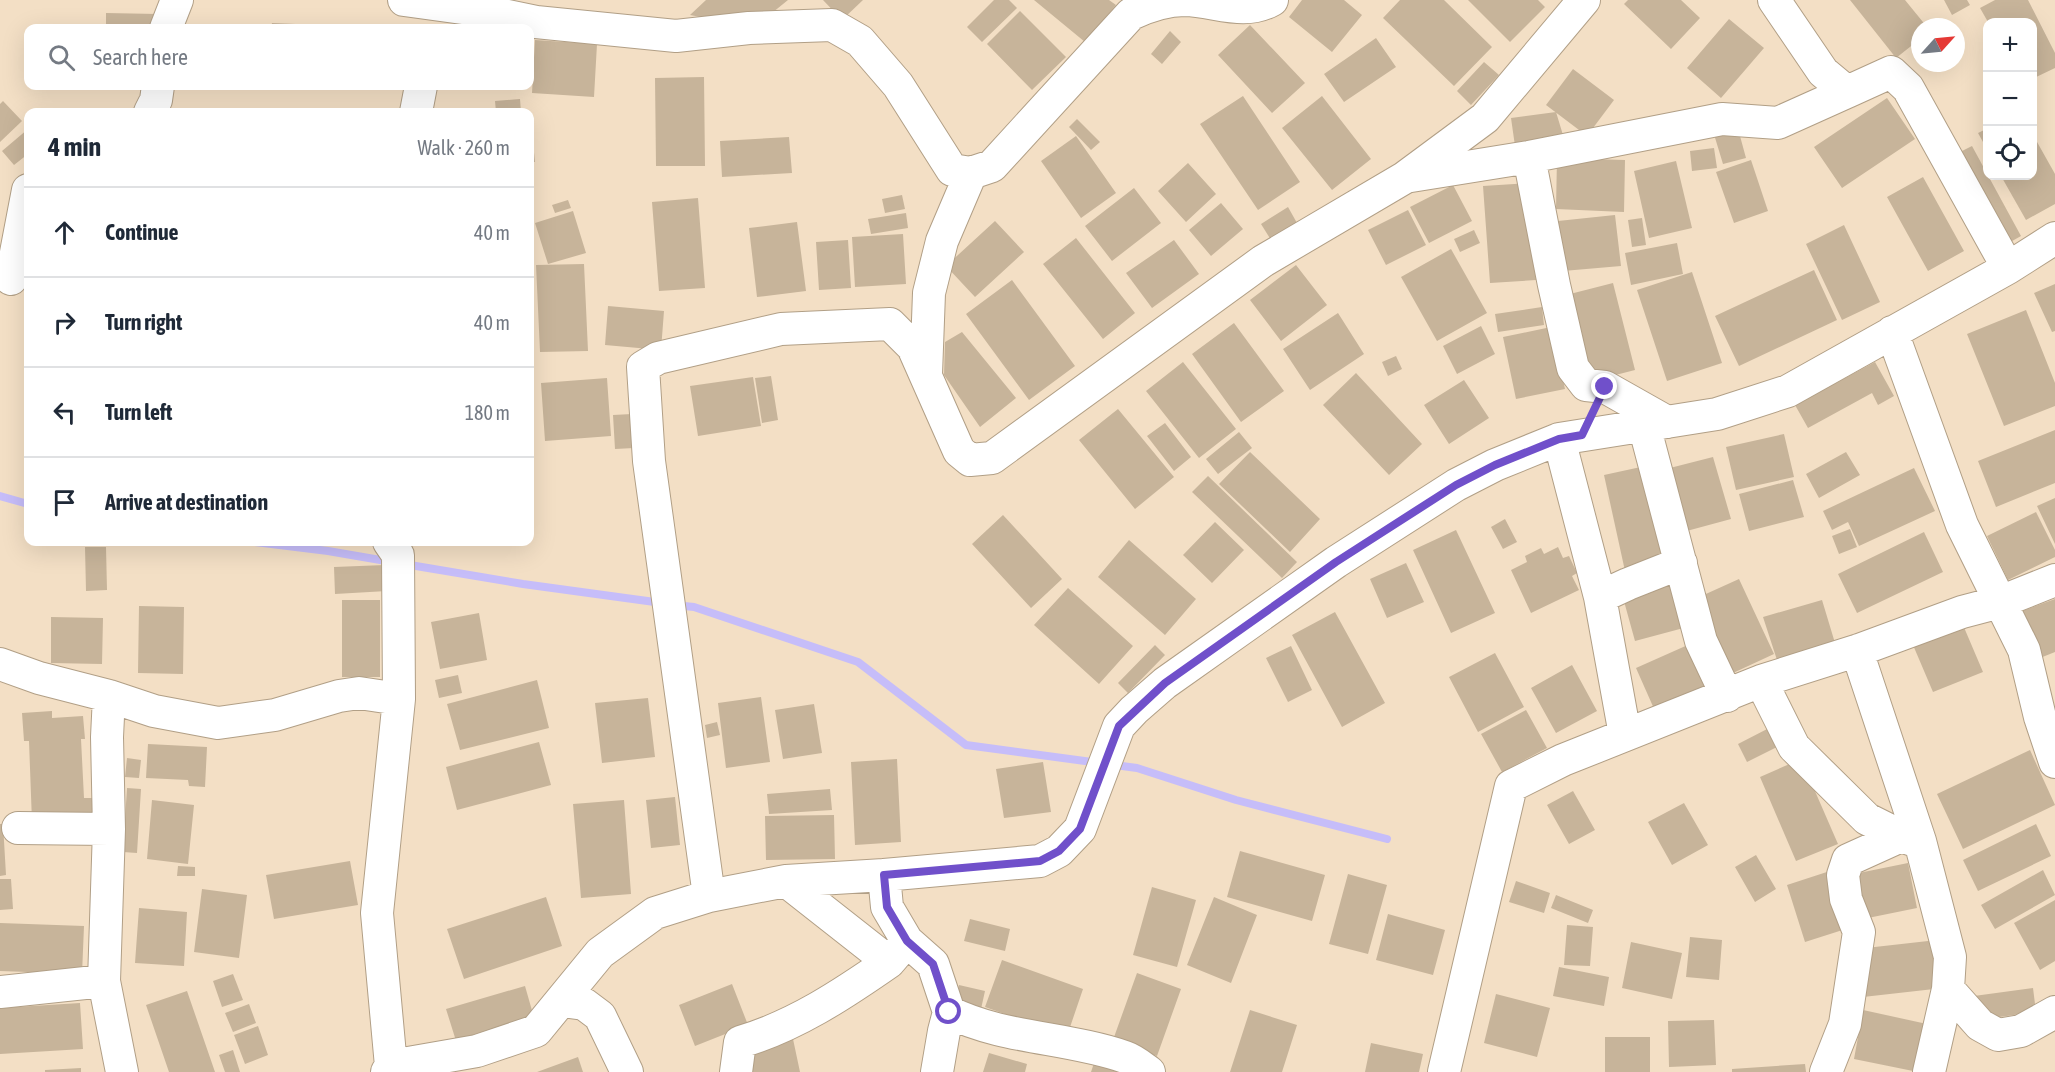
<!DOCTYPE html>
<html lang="en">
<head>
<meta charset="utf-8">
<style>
	:root { --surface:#fff; --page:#f2f2f3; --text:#1f2937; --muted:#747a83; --line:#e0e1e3 }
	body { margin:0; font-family:"Asap Condensed",sans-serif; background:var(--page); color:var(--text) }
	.controls { position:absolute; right:18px; top:18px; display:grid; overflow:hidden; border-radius:12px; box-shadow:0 6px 24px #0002 }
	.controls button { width:54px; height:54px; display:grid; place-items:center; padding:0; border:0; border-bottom:2px solid var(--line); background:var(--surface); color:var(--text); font:30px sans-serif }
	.compass { position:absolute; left:1911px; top:18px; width:54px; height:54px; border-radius:50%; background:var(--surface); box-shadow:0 6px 24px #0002; rotate:63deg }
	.stop { position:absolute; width:18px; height:18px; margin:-14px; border:4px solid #7050ca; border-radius:50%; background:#fff }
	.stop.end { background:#7050ca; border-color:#fff; box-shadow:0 2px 6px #0008 }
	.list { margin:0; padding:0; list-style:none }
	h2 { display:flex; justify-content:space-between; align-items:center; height:78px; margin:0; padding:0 24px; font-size:26px }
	h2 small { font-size:20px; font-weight:400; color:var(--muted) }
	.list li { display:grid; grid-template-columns:39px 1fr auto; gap:18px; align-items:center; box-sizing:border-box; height:90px; padding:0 24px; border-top:2px solid var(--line) }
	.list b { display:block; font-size:22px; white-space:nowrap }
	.list em { font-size:20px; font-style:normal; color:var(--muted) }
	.icon { flex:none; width:33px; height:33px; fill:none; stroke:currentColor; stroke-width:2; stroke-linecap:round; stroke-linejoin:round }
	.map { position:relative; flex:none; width:2055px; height:1072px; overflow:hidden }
	.search { position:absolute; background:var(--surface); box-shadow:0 6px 24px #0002; left:24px; top:24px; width:510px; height:66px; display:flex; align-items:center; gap:15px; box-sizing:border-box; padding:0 21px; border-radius:12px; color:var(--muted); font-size:22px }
	.panel { position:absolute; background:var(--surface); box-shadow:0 6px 24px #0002; left:24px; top:108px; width:510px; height:438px; border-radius:12px }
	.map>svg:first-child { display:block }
</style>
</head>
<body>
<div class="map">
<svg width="2055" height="1072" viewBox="0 0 2055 1072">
	<rect width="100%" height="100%" fill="#f3dfc5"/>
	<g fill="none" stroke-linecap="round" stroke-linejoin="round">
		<path stroke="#c6bdf9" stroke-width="8" d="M0,496L28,504
			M255,542L328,551L392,562
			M404,564L523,584L662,603
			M674,605L694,607L858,662L966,745L1137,768L1236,800L1387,839"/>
	</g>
	<path fill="#c7b49a" d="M706,0H788L767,17L711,19L690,15Z
		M823,0H863L842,20Z
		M994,0H1009L1017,8L982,42L967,27Z
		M1034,0H1109L1116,5L1085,42Z
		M1302,0H1344L1362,15L1332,52L1289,17Z
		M1400,0H1444L1492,47L1454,86L1383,18Z
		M1468,0H1538L1545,7L1510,42Z
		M1628,0H1681L1700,18L1671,49L1624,4Z
		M1850,0H1905L1927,27H1920V39L1896,58Z
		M1944,0H1967L1970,5L1952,15Z
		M1995,0H2028L2055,53V68L2032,79V22H1988L1980,8Z
		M1020,11L1066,57L1032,90L987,44Z
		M106,13L158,14V28H106Z
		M1729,19L1764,48L1721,98L1687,68Z
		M272,23L319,25V28H271Z
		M1250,25L1305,83L1272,113L1218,55Z
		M1170,31L1181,42L1162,64L1151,54Z
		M1376,38L1396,67L1344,102L1324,74Z
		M535,40L597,44L594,97L532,93Z
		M1484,62L1499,75L1471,105L1457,91Z
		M1573,69L1614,100L1587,136L1546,105Z
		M704,77L705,166H656L655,78Z
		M1243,96L1300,182L1258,210L1200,124Z
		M1322,96L1371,159L1332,190L1282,128Z
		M1887,98L1915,139L1842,188L1814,147Z
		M520,99L521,112H496L495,101Z
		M3,101L22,121L0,142V104Z
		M1556,112L1566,145L1516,153L1511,118Z
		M1077,119L1100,142L1091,150L1069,127Z
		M531,123L535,162H530V124Z
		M1737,125L1746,158L1723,164L1713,131Z
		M1988,128V151L1978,133Z
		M28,129V154L14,165L2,151Z
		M2032,133L2055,174V204L2026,220L2001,176H2032Z
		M1076,136L1116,193L1081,218L1041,161Z
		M789,137L792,173L722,177L720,141Z
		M1972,146L2021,236L2005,245L1956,154Z
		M1714,148L1717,168L1692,171L1690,151Z
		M1557,158L1625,160L1624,212L1556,209Z
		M1751,160L1768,211L1734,223L1716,172Z
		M1676,161L1692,228L1649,238L1634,171Z
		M1188,163L1216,194L1186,222L1158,191Z
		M1923,177L1964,251L1928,271L1887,197Z
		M1529,183L1536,280L1490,283L1483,186Z
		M1453,185L1472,221L1429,243L1410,207Z
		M1134,188L1161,223L1112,261L1085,226Z
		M902,195L905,209L885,213L882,199Z
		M698,198L705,288L659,291L652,202Z
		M568,200L571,208L555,213L552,205Z
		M1221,203L1243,229L1211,256L1189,230Z
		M1288,207L1297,223L1271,240L1261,224Z
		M1408,210L1426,245L1386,265L1368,230Z
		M573,211L586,253L548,264L535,223Z
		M906,213L908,228L871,234L868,219Z
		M1615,215L1621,266L1563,271L1558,221Z
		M1642,218L1646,245L1632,247L1628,220Z
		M995,221L1024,252L975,297L946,266Z
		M797,222L806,291L757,297L749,228Z
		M1844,225L1880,302L1842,320L1806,244Z
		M1474,230L1480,243L1460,252L1454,239Z
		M903,234L906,284L855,287L852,237Z
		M1076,238L1135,313L1103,339L1043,264Z
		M848,240L851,288L819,290L816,242Z
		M1174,240L1199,274L1152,308L1126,273Z
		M1677,243L1683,274L1631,285L1625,253Z
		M1451,249L1487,313L1437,341L1401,277Z
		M584,264L588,351L540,352L536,265Z
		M1296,265L1327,305L1281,341L1250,300Z
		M1814,270L1837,320L1739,366L1715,316Z
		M1692,272L1722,363L1667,381L1637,290Z
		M1012,280L1075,366L1029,400L966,314Z
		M1613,283L1635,370L1592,381L1570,294Z
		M2055,284V331L2052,332L2034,293Z
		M608,306L664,311L661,350L605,345Z
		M1542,307L1544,325L1498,332L1495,314Z
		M2026,310L2055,383V406L2004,426L1967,334Z
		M1338,313L1364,354L1310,390L1283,349Z
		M1234,323L1284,391L1241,422L1192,354Z
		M1481,326L1495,354L1457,374L1443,346Z
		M1551,327L1565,389L1516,399L1503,337Z
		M962,332L1016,398L980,427L944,375L945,342Z
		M1396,356L1402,369L1388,376L1382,362Z
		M1183,362L1236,429L1199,458L1146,391Z
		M1875,362L1894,396L1878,405L1872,393L1808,428L1795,405Z
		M1356,373L1422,444L1389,475L1323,405Z
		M771,376L778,420L762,423L755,378Z
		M753,377L761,426L698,436L690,386Z
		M607,378L611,436L545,441L541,383Z
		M1464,380L1489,418L1449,444L1424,405Z
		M1118,409L1174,477L1135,509L1079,440Z
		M632,414L634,448L615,449L613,415Z
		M1165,423L1191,457L1174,471L1147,436Z
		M2055,430V483L1996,507L1978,461Z
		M1239,432L1252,448L1218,474L1206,459Z
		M1784,434L1794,477L1736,490L1726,447Z
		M1250,452L1320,519L1290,552L1219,484Z
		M1846,452L1860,475L1819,498L1806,474Z
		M1713,457L1731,519L1683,532L1666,469Z
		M1650,465L1671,561L1625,571L1604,475Z
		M1914,468L1935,511L1859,546L1848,522L1832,530L1823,511Z
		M1208,476L1297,562L1282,578L1192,492Z
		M1793,480L1804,517L1749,531L1739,494Z
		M2055,498V544L2037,506Z
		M2036,512L2055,550V557L2008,580L1987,536Z
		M1003,515L1062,579L1031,608L972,544Z
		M1505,519L1517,542L1503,549L1491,527Z
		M1215,522L1244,550L1212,583L1183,555Z
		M1850,529L1857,547L1839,554L1832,536Z
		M1456,530L1495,613L1451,633L1413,550Z
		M1924,532L1943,572L1857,613L1838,574Z
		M1129,540L1196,599L1165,635L1098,577Z
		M85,547H106L107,590L86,591Z
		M1558,547L1563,558L1569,556L1577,573L1572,576L1579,590L1531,613L1511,570L1527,562L1525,556L1541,548L1544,554Z
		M1406,563L1424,602L1387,618L1370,579Z
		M385,565L387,591L335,594L334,567Z
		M1678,579L1691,626L1635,641L1622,594Z
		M1739,579L1774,654L1733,673L1697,598Z
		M1068,588L1133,646L1099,684L1034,625Z
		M2055,599V652L2040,658L2022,611Z
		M342,600H380V677H342Z
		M1822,600L1835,643L1777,660L1763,617Z
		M139,606L184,607L183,674L138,673Z
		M1335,612L1385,703L1342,727L1292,635Z
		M479,613L487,660L440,669L431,622Z
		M51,617L103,618L102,664L51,663Z
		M1963,625L1983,672L1933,692L1913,645Z
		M1690,644L1709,687L1655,711L1636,668Z
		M1155,645L1165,655L1128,693L1118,683Z
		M1291,646L1312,690L1288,702L1266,658Z
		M1495,653L1524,707L1478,732L1449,677Z
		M1572,665L1597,711L1556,733L1531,688Z
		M458,675L462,693L439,698L435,680Z
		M537,680L549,728L460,750L447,704Z
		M761,697L770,762L726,768L718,703Z
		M648,698L655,757L602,763L595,703Z
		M814,704L822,753L783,759L775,710Z
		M1526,710L1547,748L1502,772L1481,734Z
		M52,711V718L83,716L85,739H81L84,798H95L96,819L32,822L29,741H24L22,713Z
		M717,722L720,735L707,738L705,725Z
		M1771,727L1781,745L1747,762L1738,744Z
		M539,742L551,785L457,810L446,767Z
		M148,744L207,747L205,787L189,786L188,780L146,778Z
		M2030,750L2055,805L1963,849L1937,794Z
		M127,758L141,760L139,778L125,777Z
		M897,759L901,842L855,845L851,762Z
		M1801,759L1838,844L1796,861L1760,777Z
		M1043,762L1051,812L1004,818L996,769Z
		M127,788L141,789L137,853L123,852Z
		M830,789L832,810L769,814L767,794Z
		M1573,791L1595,830L1569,844L1547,805Z
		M675,797L680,845L651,848L646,800Z
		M152,800L194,805L188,864L147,859Z
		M624,800L631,894L581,898L573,804Z
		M1684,803L1708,845L1672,865L1648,822Z
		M834,815L835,859L766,860L765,816Z
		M0,824H3L6,875L0,876Z
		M2036,824L2051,856L1978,891L1963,860Z
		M1240,851L1325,875L1312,921L1227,897Z
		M1756,855L1776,889L1755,902L1735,867Z
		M350,861L358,905L274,919L266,875Z
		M1908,863L1917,908L1858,920L1849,875Z
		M178,866L195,867V876H177Z
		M1833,870L1852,927L1805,942L1787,885Z
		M2043,870L2055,895L1995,929L1981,905Z
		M1348,874L1387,885L1368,954L1329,944Z
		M0,879H11L13,909L0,910Z
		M1516,881L1550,893L1544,913L1509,902Z
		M1152,887L1196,900L1177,967L1133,955Z
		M202,889L247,895L239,958L194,952Z
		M1556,895L1593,910L1588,923L1551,908Z
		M546,897L562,946L464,979L447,929Z
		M1214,897L1257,915L1231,983L1187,965Z
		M2055,900V961L2040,970L2014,923Z
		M139,908L187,912L184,966L135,963Z
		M1388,914L1445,930L1433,975L1376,960Z
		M970,919L1010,929L1005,951L964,941Z
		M0,923L84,926L82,974L0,971Z
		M1567,925L1593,927L1590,966L1564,965Z
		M1690,937L1722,940L1719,980L1686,977Z
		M1937,940L1943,988L1863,997L1857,949Z
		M1631,942L1682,953L1672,999L1622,988Z
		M1002,960L1083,989L1067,1036L985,1007Z
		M1559,967L1609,977L1604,1006L1553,996Z
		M1137,973L1181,989L1157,1056L1113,1040Z
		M233,974L243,1000L222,1007L213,981Z
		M732,984L748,1025L695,1046L679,1005Z
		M959,985L985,991L981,1009L955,1003Z
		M525,986L535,1021L457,1044L446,1009Z
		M2033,988L2036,1012L1977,1020L1974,996Z
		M187,991L215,1072H169L146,1005Z
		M1496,994L1550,1008L1537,1057L1484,1043Z
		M80,1003L83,1049L0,1054V1008Z
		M249,1004L256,1023L233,1032L225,1013Z
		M1250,1010L1297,1025L1282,1072H1230Z
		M1863,1010L1927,1024L1918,1072L1854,1059Z
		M1714,1020L1716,1065L1669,1067L1668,1021Z
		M258,1026L268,1055L245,1064L234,1035Z
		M1605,1037H1650V1072H1605Z
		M793,1039L800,1072H749L744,1049Z
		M1371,1043L1423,1054L1419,1072H1365Z
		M233,1050L240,1072H225L219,1055Z
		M989,1053L1027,1064L1025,1072H983Z
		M578,1057L583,1072H537Z
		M1094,1063L1120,1072H1091Z
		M1805,1064L1806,1072H1732V1069Z
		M81,1068V1072H45V1070Z"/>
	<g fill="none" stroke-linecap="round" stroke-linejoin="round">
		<defs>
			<path id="street" d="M404,0L484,11L536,22L676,36L749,28L832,25L860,41L898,85L952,170L971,173L992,166L1131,14C1148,6 1166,0 1185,0C1216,1 1244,16 1272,0
				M1774,0L1823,72L1847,92L1891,72L1908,88L2008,268
				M166,28L177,0
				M150,112L156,100L158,86
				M416,112L421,86
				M1529,157L1554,285L1573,368L1586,385L1605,387L1667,422
				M1411,176L1529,157L1722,119L1778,123L1847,92
				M11,279L28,190
				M1892,332L1962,525L2024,650L2040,717L2055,762
				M926,374L929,293L942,241L971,173
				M1644,425L1701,641L1727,696
				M1559,439L1600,597L1625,735
				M389,542L398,555L399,699L377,913L391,1066
				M1600,597L1628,584L1681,563
				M1859,650L1860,660L1920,841L1950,957L1948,989L1929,1072
				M0,664L39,678L109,696L154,711L218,723L275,715L339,696L359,693L399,699
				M1761,681L1794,747L1867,819L1901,836L1913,840
				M109,696L107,737L109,829L104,981L122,1072
				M18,828L109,829
				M884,875L887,907L907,941
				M786,881L889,962L907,941L933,964L949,1012L944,1031L937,1072
				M709,896L649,461L643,367L658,358L781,329L890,324L913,347L959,451L970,460L992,458L1263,261L1404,178L1485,118L1584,0
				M1948,989L1980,1025L1998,1035L2021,1031L2055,1012
				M0,992L104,981
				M562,1001L584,1004L600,1016L627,1072
				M949,1012C1003,1039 1068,1037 1125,1057C1134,1060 1142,1067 1149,1072
				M387,1072L391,1066L477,1051L536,1031L600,953L655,913L709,896L786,881L884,875L1040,861L1059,851L1080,829L1119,726L1134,710L1165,683L1336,562L1456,485L1495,465L1559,439L1717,414L1788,391L2008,268L2055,238
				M736,1072L740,1042C795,1026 843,994 889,962
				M1444,1072L1511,786L1563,760L1761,681L1859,650L1962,612L2000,602L2055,580
				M1826,1072L1845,1024L1859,932L1846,899L1843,875L1848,860L1901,836"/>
		</defs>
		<use href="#street" stroke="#b19f86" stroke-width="34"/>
		<use href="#street" stroke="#fff" stroke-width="32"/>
	</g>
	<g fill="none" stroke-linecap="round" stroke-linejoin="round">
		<path stroke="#7050ca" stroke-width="8" d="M949,1012L933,964L907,941L887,907L884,875L1040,861L1059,851L1080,829L1119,726L1165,683L1336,562L1456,485L1495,465L1559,439L1582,435L1605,387"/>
	</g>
</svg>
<div class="controls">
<button>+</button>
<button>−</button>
<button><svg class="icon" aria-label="locate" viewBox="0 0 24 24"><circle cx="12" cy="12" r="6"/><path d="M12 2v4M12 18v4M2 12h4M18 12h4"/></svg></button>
</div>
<svg class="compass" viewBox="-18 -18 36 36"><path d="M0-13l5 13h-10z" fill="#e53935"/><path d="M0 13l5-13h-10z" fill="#747a83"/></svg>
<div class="stop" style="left:949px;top:1012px"></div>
<div class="stop end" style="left:1605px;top:387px"></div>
<div class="search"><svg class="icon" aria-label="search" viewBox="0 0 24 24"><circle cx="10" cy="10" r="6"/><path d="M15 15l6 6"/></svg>Search here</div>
<section class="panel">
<h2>4 min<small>Walk · 260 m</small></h2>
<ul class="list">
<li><svg class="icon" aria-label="ahead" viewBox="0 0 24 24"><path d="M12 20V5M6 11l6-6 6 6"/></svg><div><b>Continue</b></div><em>40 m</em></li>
<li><svg class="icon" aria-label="right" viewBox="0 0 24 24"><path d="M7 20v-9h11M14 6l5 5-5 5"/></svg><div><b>Turn right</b></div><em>40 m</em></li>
<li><svg class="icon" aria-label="left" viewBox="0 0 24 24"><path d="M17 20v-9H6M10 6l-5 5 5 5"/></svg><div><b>Turn left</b></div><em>180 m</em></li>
<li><svg class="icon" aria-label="arrive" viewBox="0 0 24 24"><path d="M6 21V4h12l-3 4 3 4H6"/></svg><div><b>Arrive at destination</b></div></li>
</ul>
</section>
</div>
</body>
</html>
